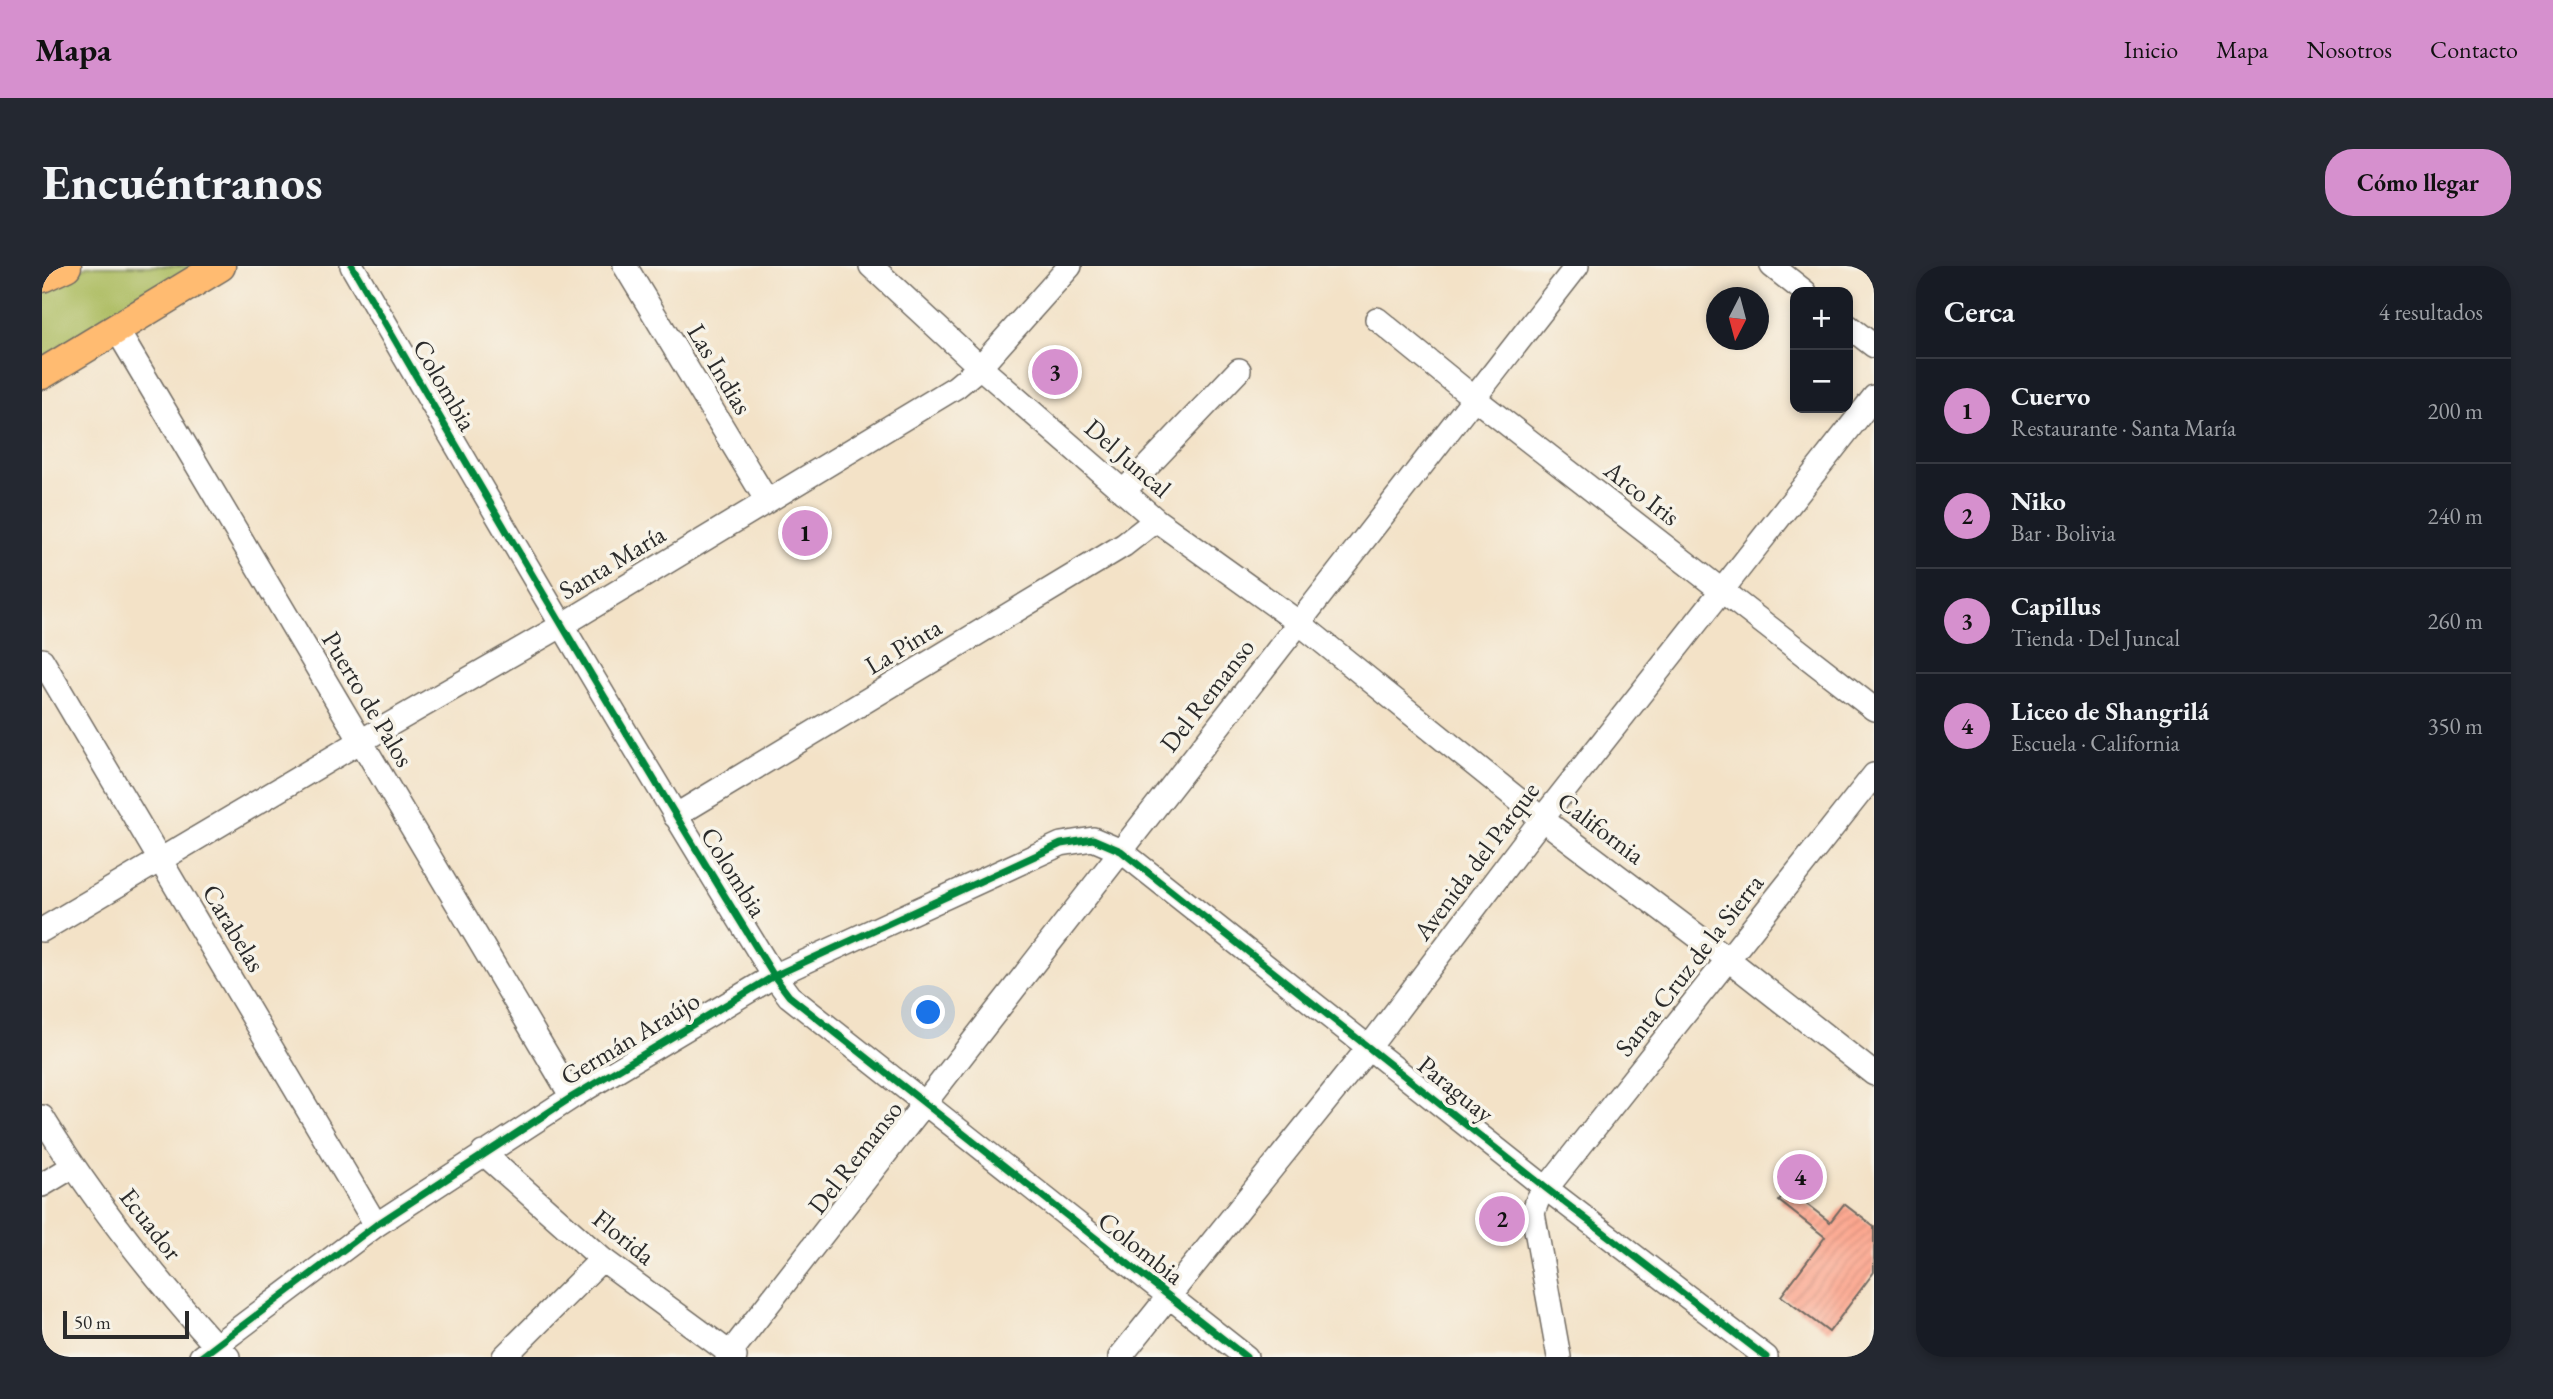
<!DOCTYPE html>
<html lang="es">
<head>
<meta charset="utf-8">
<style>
	:root { --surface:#171b24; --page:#242831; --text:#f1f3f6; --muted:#9ea1a6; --line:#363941; --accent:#d690ce }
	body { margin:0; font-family:"EB Garamond",serif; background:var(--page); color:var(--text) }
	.controls { position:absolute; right:21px; top:21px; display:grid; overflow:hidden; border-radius:14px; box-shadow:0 4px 10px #0003 }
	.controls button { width:63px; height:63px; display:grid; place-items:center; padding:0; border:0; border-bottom:2px solid var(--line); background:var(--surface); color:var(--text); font:35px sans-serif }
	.compass { position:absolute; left:1664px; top:21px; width:63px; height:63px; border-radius:50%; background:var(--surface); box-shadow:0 4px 10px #0003; rotate:186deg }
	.scale { position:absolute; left:21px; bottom:18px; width:126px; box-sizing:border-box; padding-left:7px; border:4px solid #2b2b2b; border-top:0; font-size:19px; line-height:24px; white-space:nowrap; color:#2b2b2b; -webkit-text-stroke:5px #f7f3e8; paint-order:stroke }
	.you { position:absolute; left:887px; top:747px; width:24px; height:24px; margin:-18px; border:5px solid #fff; border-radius:50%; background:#1a73e8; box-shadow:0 0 0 10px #1a73e833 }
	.badge { display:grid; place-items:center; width:46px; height:46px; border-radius:50%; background:var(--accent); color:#111; font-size:23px; font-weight:700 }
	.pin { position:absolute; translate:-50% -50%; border:4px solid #fff; box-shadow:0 2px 7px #0006 }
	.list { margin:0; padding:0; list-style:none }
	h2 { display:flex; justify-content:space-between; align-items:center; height:91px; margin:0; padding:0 28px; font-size:30px }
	h2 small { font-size:23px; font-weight:400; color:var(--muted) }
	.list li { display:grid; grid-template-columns:46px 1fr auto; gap:21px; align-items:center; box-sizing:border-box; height:105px; padding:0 28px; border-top:2px solid var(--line) }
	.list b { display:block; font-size:26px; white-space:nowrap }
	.list p { margin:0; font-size:23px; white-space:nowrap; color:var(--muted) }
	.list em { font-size:23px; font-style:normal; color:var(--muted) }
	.map { position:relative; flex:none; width:1832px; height:1091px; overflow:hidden; border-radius:28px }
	header { display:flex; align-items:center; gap:42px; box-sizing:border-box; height:98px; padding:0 35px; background:var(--accent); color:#111 }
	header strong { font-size:33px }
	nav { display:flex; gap:38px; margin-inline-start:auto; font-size:24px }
	.intro { display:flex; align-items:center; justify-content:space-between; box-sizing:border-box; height:168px; padding:0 42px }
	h1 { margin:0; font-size:49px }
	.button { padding:18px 32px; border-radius:28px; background:var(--accent); color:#111; font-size:24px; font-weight:700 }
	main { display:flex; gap:42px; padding:0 42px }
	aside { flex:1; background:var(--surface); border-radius:28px; box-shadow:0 4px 10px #0003 }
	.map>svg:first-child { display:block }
</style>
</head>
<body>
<header>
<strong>Mapa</strong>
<nav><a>Inicio</a><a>Mapa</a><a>Nosotros</a><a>Contacto</a></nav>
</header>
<div class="intro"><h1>Encuéntranos</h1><a class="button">Cómo llegar</a></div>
<main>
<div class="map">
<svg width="1832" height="1091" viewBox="0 0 1832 1091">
	<defs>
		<pattern id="building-hatch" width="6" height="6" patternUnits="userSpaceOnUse" patternTransform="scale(1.75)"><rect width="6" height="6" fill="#fca68e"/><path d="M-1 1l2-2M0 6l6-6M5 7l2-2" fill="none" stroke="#d88f7b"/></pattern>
	</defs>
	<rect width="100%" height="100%" fill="#f7f3e8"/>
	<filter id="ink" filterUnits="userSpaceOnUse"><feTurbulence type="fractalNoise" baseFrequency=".0143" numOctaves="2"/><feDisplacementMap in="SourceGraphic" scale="14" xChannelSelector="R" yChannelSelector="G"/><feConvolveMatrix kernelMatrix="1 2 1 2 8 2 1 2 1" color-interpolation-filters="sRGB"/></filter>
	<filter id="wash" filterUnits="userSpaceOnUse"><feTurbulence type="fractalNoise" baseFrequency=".00686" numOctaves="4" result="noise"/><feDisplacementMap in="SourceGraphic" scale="28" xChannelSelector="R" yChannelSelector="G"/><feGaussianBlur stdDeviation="1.57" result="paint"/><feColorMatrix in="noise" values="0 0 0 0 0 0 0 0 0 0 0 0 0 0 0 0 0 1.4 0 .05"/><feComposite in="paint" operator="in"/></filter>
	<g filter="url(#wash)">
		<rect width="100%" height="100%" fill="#f3e2c7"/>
		<path fill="#abbb5e" stroke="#6b7344" stroke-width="2" d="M45,0H159L0,97V22Z"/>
		<g id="blocks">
			<path fill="url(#building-hatch)" d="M1746,924L1788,956L1802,938L1832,961V1006L1787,1066L1739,1030L1783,971L1737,935Z"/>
		</g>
	</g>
	<g filter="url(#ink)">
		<use href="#blocks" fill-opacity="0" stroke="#716b62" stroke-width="2"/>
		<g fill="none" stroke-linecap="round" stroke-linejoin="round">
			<defs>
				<path id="minor" d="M310,0C448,238 587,476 732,710L747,730L1204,1091
					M583,0L725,235
					M829,0L938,101L1114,254L1256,356L1500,553L1687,694L1832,808
					M1730,0L1763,26
					M1335,53L1432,132L1832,443
					M1806,60L1832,80
					M75,64L530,831
					M1081,226L1197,104
					M0,394L334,959
					M633,550L1082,279L1114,254
					M0,664L319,475L519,360L914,121L938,101L1028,0
					M0,851C50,933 109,1007 173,1079L186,1091
					M441,887L560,993L693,1091
					M0,919L30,901
					M159,1091L334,959L530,831L732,710L1019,578L1051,573L1079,585L1505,923L1724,1091
					M462,1091L560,993
					M685,1091L1535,0
					M1078,1091L1328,780L1500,553L1832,131
					M1517,1091L1491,947L1496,933L1832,509"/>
				<path id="major" d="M0,11L24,0
					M0,108L178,0"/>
			</defs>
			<use href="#minor" stroke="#716b62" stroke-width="26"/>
			<use href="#major" stroke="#716b62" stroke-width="33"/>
			<use href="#minor" stroke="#fff" stroke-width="23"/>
			<use href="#major" stroke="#ffbb71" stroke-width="30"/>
			<defs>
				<path id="cycleway" d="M310,0C448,238 587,476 732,710L747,730L1204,1091
					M159,1091L334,959L530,831L732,710L1019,578L1051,573L1079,585L1505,923L1724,1091"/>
			</defs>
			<use href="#cycleway" stroke="#f7f3e8" stroke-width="11"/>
			<use href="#cycleway" stroke="#00873e" stroke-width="7"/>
		</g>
	</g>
	<g text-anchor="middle" stroke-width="7" stroke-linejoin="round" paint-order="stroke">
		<g font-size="26" fill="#2b2b2b" stroke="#f7f3e8">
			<text transform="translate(678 103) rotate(59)" y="9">Las Indias</text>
			<text transform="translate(403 119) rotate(60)" y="9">Colombia</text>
			<text transform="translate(1086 192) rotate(41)" y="9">Del Juncal</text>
			<text transform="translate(1600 227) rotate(38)" y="9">Arco Iris</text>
			<text transform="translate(570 296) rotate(-31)" y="9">Santa María</text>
			<text transform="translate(861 380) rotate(-31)" y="9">La Pinta</text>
			<text transform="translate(1165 429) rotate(-52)" y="9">Del Remanso</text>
			<text transform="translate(326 433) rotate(59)" y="9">Puerto de Palos</text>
			<text transform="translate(1559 562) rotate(37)" y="9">California</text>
			<text transform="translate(1434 595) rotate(-53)" y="9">Avenida del Parque</text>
			<text transform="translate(692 606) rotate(58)" y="9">Colombia</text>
			<text transform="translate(192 662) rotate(59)" y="9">Carabelas</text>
			<text transform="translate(1647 699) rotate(-52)" y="9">Santa Cruz de la Sierra</text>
			<text transform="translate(588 772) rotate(-31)" y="9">Germán Araújo</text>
			<text transform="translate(1414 823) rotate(39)" y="9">Paraguay</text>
			<text transform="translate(813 891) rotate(-52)" y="9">Del Remanso</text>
			<text transform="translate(109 958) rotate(52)" y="9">Ecuador</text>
			<text transform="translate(582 971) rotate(39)" y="9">Florida</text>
			<text transform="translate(1099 982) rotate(38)" y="9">Colombia</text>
		</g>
	</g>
</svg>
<div class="controls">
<button>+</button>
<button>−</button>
</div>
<svg class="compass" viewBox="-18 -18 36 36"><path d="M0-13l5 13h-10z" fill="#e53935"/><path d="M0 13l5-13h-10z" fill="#9ea1a6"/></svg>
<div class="scale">50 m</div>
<div class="you"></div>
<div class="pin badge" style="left:763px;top:267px">1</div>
<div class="pin badge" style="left:1460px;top:953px">2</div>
<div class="pin badge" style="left:1013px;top:106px">3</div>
<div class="pin badge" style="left:1758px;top:911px">4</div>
</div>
<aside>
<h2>Cerca<small>4 resultados</small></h2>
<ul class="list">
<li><span class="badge">1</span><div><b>Cuervo</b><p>Restaurante · Santa María</p></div><em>200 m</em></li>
<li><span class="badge">2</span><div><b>Niko</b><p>Bar · Bolivia</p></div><em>240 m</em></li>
<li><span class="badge">3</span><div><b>Capillus</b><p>Tienda · Del Juncal</p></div><em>260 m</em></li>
<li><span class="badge">4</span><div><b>Liceo de Shangrilá</b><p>Escuela · California</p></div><em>350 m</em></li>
</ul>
</aside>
</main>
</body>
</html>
